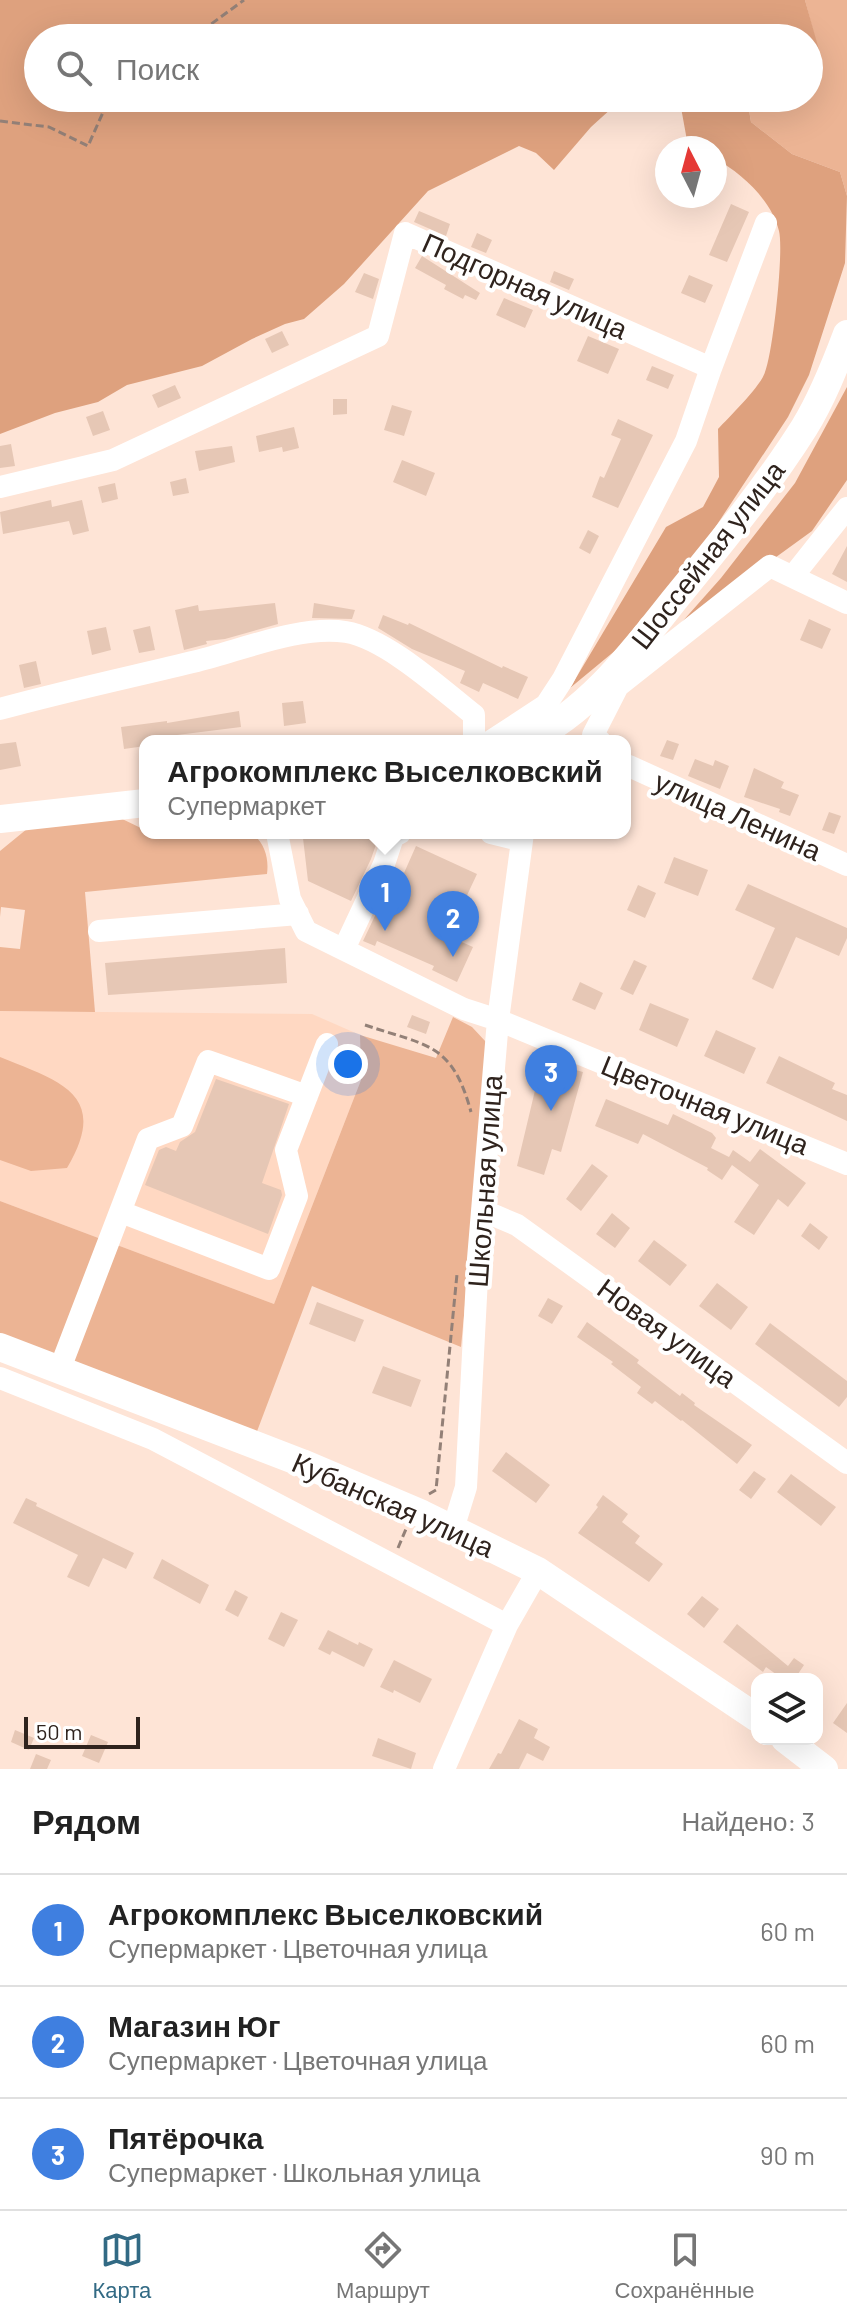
<!DOCTYPE html>
<html lang="ru">
<head>
<meta charset="utf-8">
<style>
	:root { --surface:#fff; --page:#f6f6f6; --text:#222; --muted:#767676; --line:#e0e0e0; --accent:#326a84 }
	body { margin:0; font-family:Barlow,sans-serif; background:var(--page); color:var(--text) }
	.controls { position:absolute; right:24px; bottom:24px; display:grid; overflow:hidden; border-radius:16px; box-shadow:0 8px 32px #0002 }
	.controls button { width:72px; height:72px; display:grid; place-items:center; padding:0; border:0; border-bottom:2px solid var(--line); background:var(--surface); color:var(--text); font:40px sans-serif }
	.compass { position:absolute; left:655px; top:136px; width:72px; height:72px; border-radius:50%; background:var(--surface); box-shadow:0 8px 32px #0002; rotate:354deg }
	.scale { position:absolute; left:24px; bottom:20px; width:116px; box-sizing:border-box; padding-left:8px; border:4px solid #2f231d; border-top:0; font-size:22px; line-height:28px; white-space:nowrap; color:#2f231d; -webkit-text-stroke:6px #fff; paint-order:stroke }
	.you { position:absolute; left:348px; top:1064px; width:28px; height:28px; margin:-20px; border:6px solid #fff; border-radius:50%; background:#1a73e8; box-shadow:0 0 0 12px #1a73e833 }
	.badge { display:grid; place-items:center; width:52px; height:52px; border-radius:50%; background:var(--accent); color:#fff; font-size:26px; font-weight:700 }
	.pin { position:absolute; translate:-50% -66px; filter:drop-shadow(0 2px 4px #0008) }
	.pin::after { content:''; position:absolute; top:42px; width:28px; height:24px; background:inherit; clip-path:polygon(0 0,100% 0,50% 100%) }
	.popup { position:absolute; left:139px; top:735px; width:492px; height:104px; box-sizing:border-box; display:grid; place-content:center; border-radius:16px; background:var(--surface); filter:drop-shadow(0 2px 6px #0005); font-size:26px; white-space:nowrap; color:var(--muted) }
	.popup b { font-size:30px; color:var(--text) }
	.popup::after { content:''; position:absolute; left:50%; top:100%; margin-left:-16px; border:16px solid transparent; border-top-color:var(--surface) }
	.list { margin:0; padding:0; list-style:none }
	h2 { display:flex; justify-content:space-between; align-items:center; height:104px; margin:0; padding:0 32px; font-size:34px }
	h2 small { font-size:26px; font-weight:400; color:var(--muted) }
	.list li { display:grid; grid-template-columns:52px 1fr auto; gap:24px; align-items:center; box-sizing:border-box; height:112px; padding:0 32px; border-top:2px solid var(--line) }
	.list b { display:block; font-size:30px; white-space:nowrap }
	.list p { margin:0; font-size:26px; white-space:nowrap; color:var(--muted) }
	.list em { font-size:26px; font-style:normal; color:var(--muted) }
	.icon { flex:none; width:44px; height:44px; fill:none; stroke:currentColor; stroke-width:2; stroke-linecap:round; stroke-linejoin:round }
	.map { position:relative; flex:none; width:847px; height:1769px; overflow:hidden }
	.search { position:absolute; background:var(--surface); box-shadow:0 8px 32px #0002; left:24px; right:24px; top:24px; height:88px; display:flex; align-items:center; gap:20px; box-sizing:border-box; padding:0 28px; border-radius:44px; color:var(--muted); font-size:30px }
	.sheet { height:440px; background:var(--surface) }
	nav { display:flex; justify-content:space-around; align-items:center; box-sizing:border-box; height:112px; border-top:2px solid var(--line); background:var(--surface); font-size:22px; color:var(--muted) }
	nav a { display:grid; justify-items:center; gap:4px }
	nav .on { color:var(--accent) }
	.map>svg:first-child { display:block }
</style>
</head>
<body>
<div class="map">
<svg width="847" height="1769" viewBox="0 0 847 1769">
	<rect width="100%" height="100%" fill="#fee4d6"/>
	<path fill="#ffd8c2" d="M0,1011L312,1014L360,1035L361,1080L274,1304L0,1201Z"/>
	<path fill="#ecb494" d="M805,0H847V196L840,172L792,154L751,122L747,98H774L784,103L793,98H809V87L820,57Z
		M114,815L145,830V833L172,835L252,833C265,844 269,858 267,874L85,892L95,1012L0,1011V947L20,949L25,910L1,907L0,917V851L33,824Z
		M453,1017L472,1027L486,1042L484,1106L461,1347L312,1286L256,1434L0,1333V1201L274,1304L361,1080L360,1035L436,1058Z
		M0,1057C59,1081 111,1094 67,1168L31,1171L0,1160Z"/>
	<path fill="#dea17e" d="M0,0H805L821,57L809,87V38H38V98H623L591,127L554,170L536,153L519,146L428,191L344,284L304,319L285,324L252,339L202,366L127,385L98,402L55,413L0,434Z
		M684,98H747L751,122L792,154L840,172L847,196L845,263L809,375L788,417L691,564L628,640L570,688L666,527L703,507L719,477L718,429C729,417 761,386 765,372C773,352 784,251 779,231C772,201 741,172 715,159V148L688,146L680,102Z
		M847,387V480L812,531L674,631L721,578L795,483Z"/>
	<path fill="#e6c7b5" d="M731,204L749,212L727,262L709,255Z
		M419,211L450,224L446,236L414,222Z
		M477,233L492,240L486,253L471,247Z
		M422,256L480,293L476,300L465,295L463,299L444,289L446,285L415,268Z
		M554,271L574,279L569,290L550,282Z
		M364,273L379,279L373,299L355,292Z
		M689,275L713,285L705,303L681,293Z
		M504,298L533,310L525,328L496,315Z
		M282,331L289,345L272,353L265,339Z
		M588,336L619,349L608,374L577,361Z
		M652,366L674,375L668,389L646,380Z
		M175,385L181,398L158,408L152,395Z
		M333,399H347V414L333,415Z
		M392,405L412,411L404,436L384,430Z
		M103,411L110,430L93,436L86,417Z
		M618,419L653,435L618,508L592,497L600,476L604,478L621,439L611,435Z
		M294,427L299,448L283,452L282,447L259,452L256,436Z
		M11,444L15,466L0,468V446Z
		M232,446L235,462L199,471L195,451Z
		M402,460L435,473L426,496L393,482Z
		M186,478L189,493L173,496L170,482Z
		M115,483L118,499L102,503L98,487Z
		M51,500L52,507L82,500L89,531L73,535L69,521L3,534L0,512Z
		M588,530L599,536L590,554L579,548Z
		M847,546V582L832,574Z
		M275,603L278,624L225,639L206,641L207,644L184,650L175,610L198,605L199,611Z
		M314,603L355,610L352,619L312,618Z
		M383,615L408,625L409,623L502,668L503,666L528,677L518,699L483,683L479,692L460,683L465,671L412,649L378,628Z
		M809,619L831,629L822,649L800,640Z
		M150,626L155,650L139,653L133,630Z
		M106,627L111,650L92,655L87,631Z
		M36,661L41,684L24,688L19,665Z
		M303,701L306,723L284,726L282,703Z
		M239,711L241,727L169,736L170,741H145V746L124,749L121,727L167,721V723Z
		M667,740L679,744L673,760L660,756Z
		M16,742L21,766L0,770V744Z
		M695,759L713,766L715,760L729,766L720,789L688,776Z
		M754,768L784,782L781,788L799,795L790,816L779,812L780,809L744,797Z
		M829,812L841,816L834,834L822,830Z
		M348,833H380L371,859L351,901L308,881L303,838Z
		M416,846L477,874L448,936L473,947L457,982L432,970L434,966L377,941L375,946L363,941L393,878L400,882Z
		M674,857L708,870L698,896L664,883Z
		M748,884L847,928V938L839,956L796,937L773,989L752,979L775,928L735,910Z
		M638,885L656,893L645,918L627,910Z
		M285,948L287,983L108,995L105,963Z
		M634,960L647,966L633,995L620,989Z
		M580,982L603,993L595,1010L572,1000Z
		M650,1003L689,1019L677,1047L639,1030Z
		M412,1015L430,1022L426,1034L407,1027Z
		M716,1030L756,1048L744,1074L704,1056Z
		M779,1056L835,1083L832,1089L847,1095V1121L766,1083Z
		M542,1061L583,1072L561,1152L552,1149L544,1175L517,1166Z
		M216,1079L289,1104L262,1183L281,1190L282,1195L268,1234L145,1185L159,1150L166,1147L176,1151L180,1142L195,1132Z
		M606,1099L668,1125L673,1114L712,1133L716,1138L711,1148L729,1157L733,1150L750,1162L760,1149L806,1183L788,1207L778,1199L754,1235L734,1222L759,1185L732,1165L722,1180L707,1170L708,1168L643,1134L638,1144L595,1126Z
		M592,1164L608,1176L581,1211L566,1199Z
		M612,1213L630,1228L615,1248L596,1234Z
		M810,1223L828,1237L819,1250L801,1236Z
		M654,1240L687,1265L670,1286L638,1261Z
		M717,1283L748,1307L731,1330L699,1306Z
		M548,1298L563,1306L552,1324L538,1316Z
		M317,1302L364,1320L355,1342L309,1324Z
		M587,1322L639,1360L637,1363L680,1396L682,1393L695,1403L694,1405L752,1445L737,1464L682,1420L681,1421L655,1401L652,1404L637,1393L641,1387L611,1364L613,1362L577,1337Z
		M770,1323L847,1381V1397L839,1407L755,1344Z
		M383,1366L421,1380L411,1407L372,1393Z
		M506,1452L550,1485L536,1503L492,1471Z
		M754,1471L766,1479L751,1499L739,1490Z
		M791,1474L836,1507L821,1526L777,1492Z
		M603,1495L628,1514L622,1522L640,1536L635,1543L663,1564L649,1582L578,1533L598,1507L596,1505Z
		M26,1498L37,1503L36,1506L134,1553L126,1569L103,1558L89,1587L67,1577L78,1555L13,1523Z
		M162,1559L209,1585L200,1604L153,1578Z
		M235,1590L248,1597L238,1617L225,1610Z
		M702,1596L719,1609L704,1628L687,1614Z
		M281,1612L298,1620L284,1647L268,1639Z
		M737,1624L788,1666L794,1658L804,1665L798,1674L804,1679H779L780,1677L766,1667L763,1672L723,1642Z
		M328,1630L358,1645L359,1642L373,1649L364,1667L332,1651L330,1655L318,1649Z
		M394,1660L432,1679L420,1703L394,1690L393,1693L380,1687Z
		M847,1703V1733L833,1723Z
		M519,1719L538,1729L534,1738L550,1747L543,1761L527,1753L519,1769H489L498,1753L501,1754Z
		M15,1730L34,1738L29,1750L11,1742Z
		M91,1735L108,1742L99,1763L82,1756Z
		M378,1738L416,1753L411,1769L372,1756Z
		M36,1754L51,1760L47,1769H30Z"/>
	<g fill="none" stroke-linecap="round" stroke-linejoin="round">
		<path stroke="#938077" stroke-width="3" stroke-dasharray="8 4" stroke-linecap="butt" d="M192,38L244,0
			M0,121L49,127L88,146L104,110L125,98
			M365,1025C427,1046 452,1042 471,1112
			M429,1494L436,1490L457,1274
			M398,1548L406,1529"/>
		<path stroke="#fff" stroke-width="22" d="M711,368L766,223
			M0,487L113,460L378,336L405,233L711,368L686,441L563,679L546,705L491,741
			M793,576L847,508
			M0,709C65,691 131,677 197,661C242,650 300,625 346,632C387,639 441,689 474,715V741
			M600,741L593,735L618,686L770,566L847,603
			M629,766L847,865
			M277,833L290,899L306,931L464,1009L498,1020L847,1164
			M491,833L520,840
			M99,931L298,914
			M344,949L384,864L393,837L400,833
			M484,1211L517,1225L847,1463
			M121,1212L269,1269L297,1196L286,1150L327,1044
			M59,1371L148,1139L182,1126L208,1061L307,1096
			M0,1378L153,1439L507,1625
			M453,1529L466,1487L478,1259L498,1020L523,833
			M444,1769L507,1625L538,1571"/>
		<path stroke="#fff" stroke-width="28" d="M527,741C590,710 632,653 675,599C720,544 766,488 804,428C822,399 835,366 847,334
			M0,819L145,803
			M0,1347L302,1463L422,1514L538,1571L757,1718
			M785,1739L824,1769"/>
	</g>
	<g text-anchor="middle" stroke-width="8" stroke-linejoin="round" paint-order="stroke">
		<g font-size="28" fill="#2f231d" stroke="#fff">
			<text transform="translate(525 286) rotate(24)" y="10">Подгорная улица</text>
			<text transform="translate(708 555) rotate(-52)" y="10">Шоссейная улица</text>
			<text transform="translate(738 816) rotate(24)" y="10">улица Ленина</text>
			<text transform="translate(705 1105) rotate(22)" y="10">Цветочная улица</text>
			<text transform="translate(485 1181) rotate(-86)" y="10">Школьная улица</text>
			<text transform="translate(667 1333) rotate(36)" y="10">Новая улица</text>
			<text transform="translate(393 1505) rotate(24)" y="10">Кубанская улица</text>
		</g>
	</g>
</svg>
<div class="controls">
<button><svg class="icon" aria-label="layers" viewBox="0 0 24 24"><path d="M12 4l9 5-9 5-9-5zM3 14l9 5 9-5"/></svg></button>
</div>
<svg class="compass" viewBox="-18 -18 36 36"><path d="M0-13l5 13h-10z" fill="#e53935"/><path d="M0 13l5-13h-10z" fill="#767676"/></svg>
<div class="scale">50 m</div>
<div class="you"></div>
<div class="pin badge" style="left:385px;top:931px;background:#3f7fe0">1</div>
<div class="popup"><b>Агрокомплекс Выселковский</b>Супермаркет</div>
<div class="pin badge" style="left:453px;top:957px;background:#3f7fe0">2</div>
<div class="pin badge" style="left:551px;top:1111px;background:#3f7fe0">3</div>
<div class="search"><svg class="icon" aria-label="search" viewBox="0 0 24 24"><circle cx="10" cy="10" r="6"/><path d="M15 15l6 6"/></svg>Поиск</div>
</div>
<section class="sheet">
<h2>Рядом<small>Найдено: 3</small></h2>
<ul class="list">
<li><span class="badge" style="background:#3f7fe0">1</span><div><b>Агрокомплекс Выселковский</b><p>Супермаркет · Цветочная улица</p></div><em>60 m</em></li>
<li><span class="badge" style="background:#3f7fe0">2</span><div><b>Магазин Юг</b><p>Супермаркет · Цветочная улица</p></div><em>60 m</em></li>
<li><span class="badge" style="background:#3f7fe0">3</span><div><b>Пятёрочка</b><p>Супермаркет · Школьная улица</p></div><em>90 m</em></li>
</ul>
</section>
<nav>
<a class="on"><svg class="icon" aria-label="map" viewBox="0 0 24 24"><path d="M3 6l6-2 6 2 6-2v14l-6 2-6-2-6 2zM9 4v14M15 6v14"/></svg>Карта</a>
<a><svg class="icon" aria-label="directions" viewBox="0 0 24 24"><path d="M12 3l9 9-9 9-9-9zM9 14v-3h6M13 9l2 2-2 2"/></svg>Маршрут</a>
<a><svg class="icon" aria-label="saved" viewBox="0 0 24 24"><path d="M7 4h10v16l-5-4-5 4z"/></svg>Сохранённые</a>
</nav>
</body>
</html>
